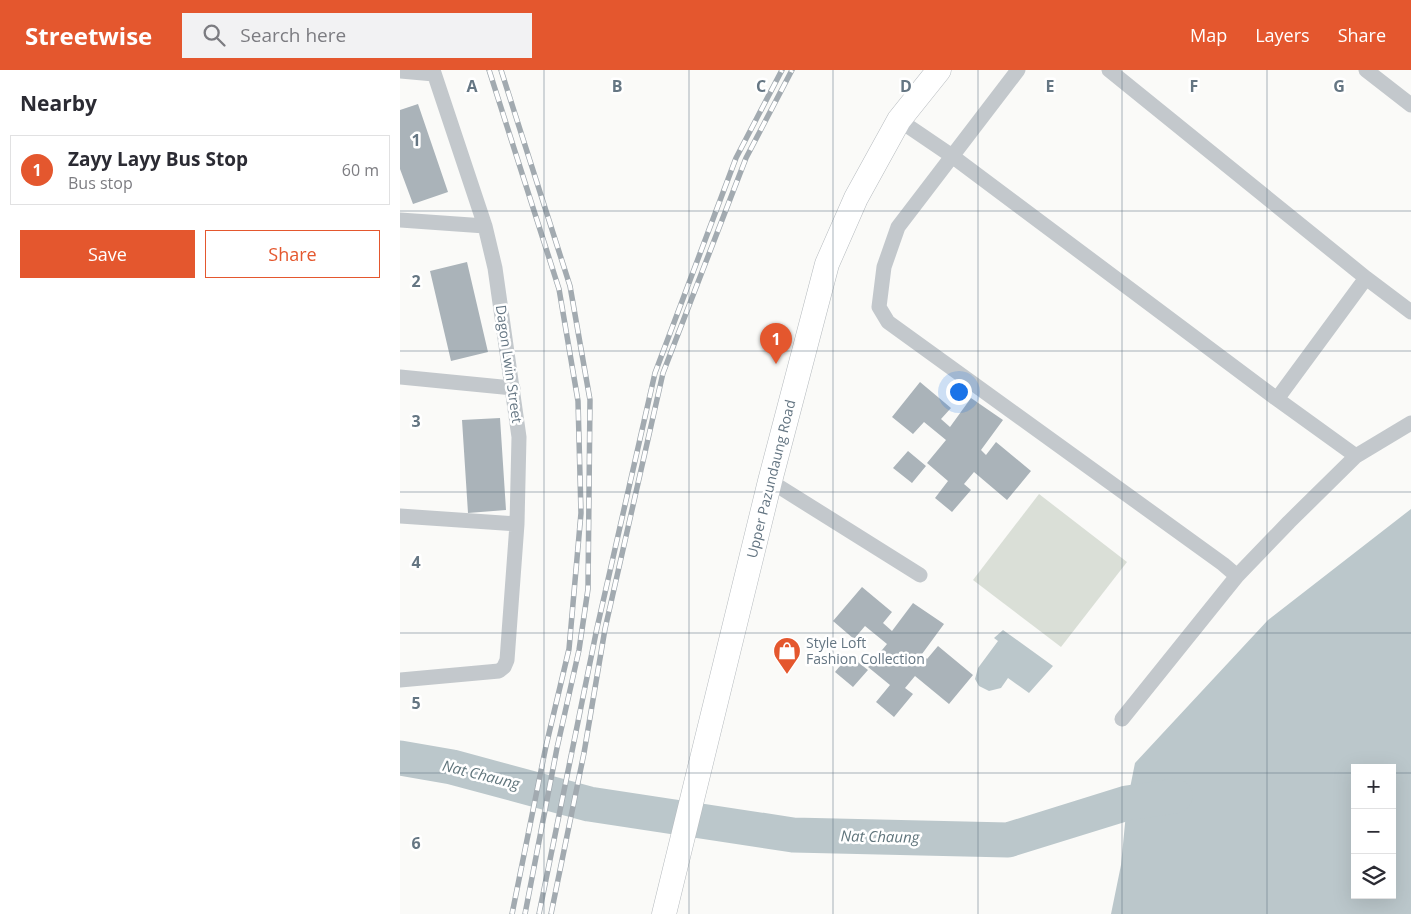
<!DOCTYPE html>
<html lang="en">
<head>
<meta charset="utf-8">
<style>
	:root { --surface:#fff; --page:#f2f2f3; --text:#2b2b33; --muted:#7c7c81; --line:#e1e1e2; --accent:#e4572e }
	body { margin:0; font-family:"Open Sans",sans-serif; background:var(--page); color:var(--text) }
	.controls { position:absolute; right:15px; bottom:15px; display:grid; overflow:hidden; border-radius:0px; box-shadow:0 5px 20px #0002 }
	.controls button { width:45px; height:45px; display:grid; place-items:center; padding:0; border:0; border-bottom:1px solid var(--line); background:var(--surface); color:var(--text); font:25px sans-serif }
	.you { position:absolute; left:558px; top:321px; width:18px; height:18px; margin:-12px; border:4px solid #fff; border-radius:50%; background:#1a73e8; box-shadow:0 0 0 8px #1a73e833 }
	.badge { display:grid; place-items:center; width:32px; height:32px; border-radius:50%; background:var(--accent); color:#fff; font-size:16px; font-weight:700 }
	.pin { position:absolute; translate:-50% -41px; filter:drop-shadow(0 1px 2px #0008) }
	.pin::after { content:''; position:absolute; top:26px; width:18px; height:15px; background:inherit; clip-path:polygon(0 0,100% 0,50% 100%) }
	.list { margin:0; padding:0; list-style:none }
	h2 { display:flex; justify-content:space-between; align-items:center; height:65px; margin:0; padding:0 20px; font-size:21px }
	h2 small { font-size:16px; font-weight:400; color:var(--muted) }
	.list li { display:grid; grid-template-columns:32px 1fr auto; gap:15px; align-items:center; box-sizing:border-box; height:70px; margin:0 10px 10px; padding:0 10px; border:1px solid var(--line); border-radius:0px }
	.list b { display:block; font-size:19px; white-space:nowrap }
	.list p { margin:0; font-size:16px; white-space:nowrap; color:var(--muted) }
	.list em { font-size:16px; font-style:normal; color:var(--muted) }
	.actions { display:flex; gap:10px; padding:15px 20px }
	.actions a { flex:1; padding:11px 0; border:1px solid var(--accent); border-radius:0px; text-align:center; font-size:18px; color:var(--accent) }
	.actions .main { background:var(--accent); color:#fff }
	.icon { flex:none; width:28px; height:28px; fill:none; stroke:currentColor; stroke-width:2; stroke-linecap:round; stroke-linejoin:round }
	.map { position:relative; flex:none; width:1011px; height:844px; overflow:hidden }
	header { display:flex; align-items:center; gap:30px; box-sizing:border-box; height:70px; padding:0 25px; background:var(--accent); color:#fff }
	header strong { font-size:24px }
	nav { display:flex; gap:28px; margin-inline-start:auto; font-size:18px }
	.search { width:350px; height:45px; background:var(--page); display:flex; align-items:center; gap:12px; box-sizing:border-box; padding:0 18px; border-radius:0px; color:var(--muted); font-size:19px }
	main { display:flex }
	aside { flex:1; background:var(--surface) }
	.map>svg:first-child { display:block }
</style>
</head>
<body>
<header>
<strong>Streetwise</strong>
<div class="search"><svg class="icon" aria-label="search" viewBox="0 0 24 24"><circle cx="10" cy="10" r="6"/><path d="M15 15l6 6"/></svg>Search here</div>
<nav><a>Map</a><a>Layers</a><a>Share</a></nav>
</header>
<main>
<aside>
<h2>Nearby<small></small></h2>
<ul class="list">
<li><span class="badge">1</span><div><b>Zayy Layy Bus Stop</b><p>Bus stop</p></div><em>60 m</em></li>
</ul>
<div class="actions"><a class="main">Save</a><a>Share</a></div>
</aside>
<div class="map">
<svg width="1011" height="844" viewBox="0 0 1011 844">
	<rect width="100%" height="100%" fill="#fafaf8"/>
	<path fill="#dadfd7" d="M639,424L727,492L661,577L573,510Z"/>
	<path fill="#bbc7cb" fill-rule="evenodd" d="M1011,439V844H711L721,795L727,733L735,693L868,550ZM955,698H992V825H955Z
		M603,560L653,596L629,623L608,608L601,618L589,621L579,616L575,609L578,598L598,571L594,568Z"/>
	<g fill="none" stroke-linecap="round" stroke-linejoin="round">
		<path stroke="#bbc7cb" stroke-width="35" d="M0,688L52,697L189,734L393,765L608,770L727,733L775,726"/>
	</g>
	<path fill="#aab3b9" d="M18,34L48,122L13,134L0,99V40Z
		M67,192L88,282L51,291L30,201Z
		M520,312L551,338L541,349L550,357L571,328L603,350L581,380L586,385L596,372L631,401L607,430L574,402L564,414L571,420L552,442L535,428L548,411L527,393L546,370L524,352L513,364L492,347Z
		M100,348L106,440L68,443L62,350Z
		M508,381L526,396L512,413L493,398Z
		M462,517L492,542L483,553L492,561L513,533L544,554L522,584L527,589L538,576L573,605L549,634L515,606L505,618L513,624L494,647L476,632L490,615L468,597L487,574L465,556L454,569L433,551Z
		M449,585L468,600L453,617L435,602Z"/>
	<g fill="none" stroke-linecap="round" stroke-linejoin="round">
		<defs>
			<path id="primary" d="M264,844L370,411L427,194L456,128L499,50L539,0"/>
		</defs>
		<use href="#primary" stroke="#b5babe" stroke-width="25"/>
		<path stroke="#c3c8cc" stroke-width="15" d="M618,0L498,157L484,197L479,237L488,252L823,494L837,506
			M709,0L966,208L1011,242
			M966,0L1011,35
			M0,1L34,4
			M499,50L552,86L877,329L956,386
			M0,150L85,156
			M0,307L113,318
			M877,329L966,208
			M370,411L520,505
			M0,446L117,454
			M0,610L99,601L104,597L107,590L117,454L119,367L95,198L85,156L33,0
			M722,649L837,506L889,452L956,386L1011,353"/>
		<use href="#primary" stroke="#fff" stroke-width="24"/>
		<defs>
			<path id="rail" d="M89,0L159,219L178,331L181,443L169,579L146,676L112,844
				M101,0L170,216L190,330L188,519L179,580L157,678L125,844
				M139,844L197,558L255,303L336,88L382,0
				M151,844L184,683L205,559L263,303L346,88L392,0"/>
		</defs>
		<use href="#rail" stroke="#a2aab0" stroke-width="5.5"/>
		<use href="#rail" stroke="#fff" stroke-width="4" stroke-dasharray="11" stroke-linecap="butt"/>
	</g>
	<path fill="none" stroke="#657683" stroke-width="1" stroke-opacity="0.55" d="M144,0V844M289,0V844M433,0V844M578,0V844M722,0V844M867,0V844M0,141H1011M0,281H1011M0,422H1011M0,563H1011M0,703H955M992,703H1011"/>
	<defs>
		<symbol id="shop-pin" viewBox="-11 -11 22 30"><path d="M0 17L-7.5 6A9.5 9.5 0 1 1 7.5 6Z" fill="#e4572e" stroke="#fff"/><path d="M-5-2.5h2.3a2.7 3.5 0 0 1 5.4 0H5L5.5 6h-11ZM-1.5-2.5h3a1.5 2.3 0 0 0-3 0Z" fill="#fff"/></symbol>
	</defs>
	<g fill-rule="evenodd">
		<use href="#shop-pin" x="371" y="565" width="32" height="43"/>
	</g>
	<g text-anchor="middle" stroke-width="5" stroke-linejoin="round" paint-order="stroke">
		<g font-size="14" fill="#657683" stroke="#fff">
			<text transform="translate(109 294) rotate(82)" y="5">Dagon Lwin Street</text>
			<text transform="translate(371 409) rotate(-76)" y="5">Upper Pazundaung Road</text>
		</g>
		<g font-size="14" fill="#657683" stroke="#fff" text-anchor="start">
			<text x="406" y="578">Style Loft<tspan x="406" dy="16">Fashion Collection</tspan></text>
		</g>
		<g font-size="15" font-style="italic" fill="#60757c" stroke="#fff">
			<text transform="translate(81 705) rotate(14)" y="5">Nat Chaung</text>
			<text transform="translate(480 767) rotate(1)" y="5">Nat Chaung</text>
		</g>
	</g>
	<g font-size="16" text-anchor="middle" font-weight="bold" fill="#657683" stroke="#fff" stroke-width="5" stroke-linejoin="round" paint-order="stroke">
		<text x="72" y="22">A</text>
		<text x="217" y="22">B</text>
		<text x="361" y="22">C</text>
		<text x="506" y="22">D</text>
		<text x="650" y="22">E</text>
		<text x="794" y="22">F</text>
		<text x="939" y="22">G</text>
		<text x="16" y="76">1</text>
		<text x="16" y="217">2</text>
		<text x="16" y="357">3</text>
		<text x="16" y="498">4</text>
		<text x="16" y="639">5</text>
		<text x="16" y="779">6</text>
	</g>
</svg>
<div class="controls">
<button>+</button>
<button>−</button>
<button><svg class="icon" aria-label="layers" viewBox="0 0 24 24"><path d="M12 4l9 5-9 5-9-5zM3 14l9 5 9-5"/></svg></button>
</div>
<div class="you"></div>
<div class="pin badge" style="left:376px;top:294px">1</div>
</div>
</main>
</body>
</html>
